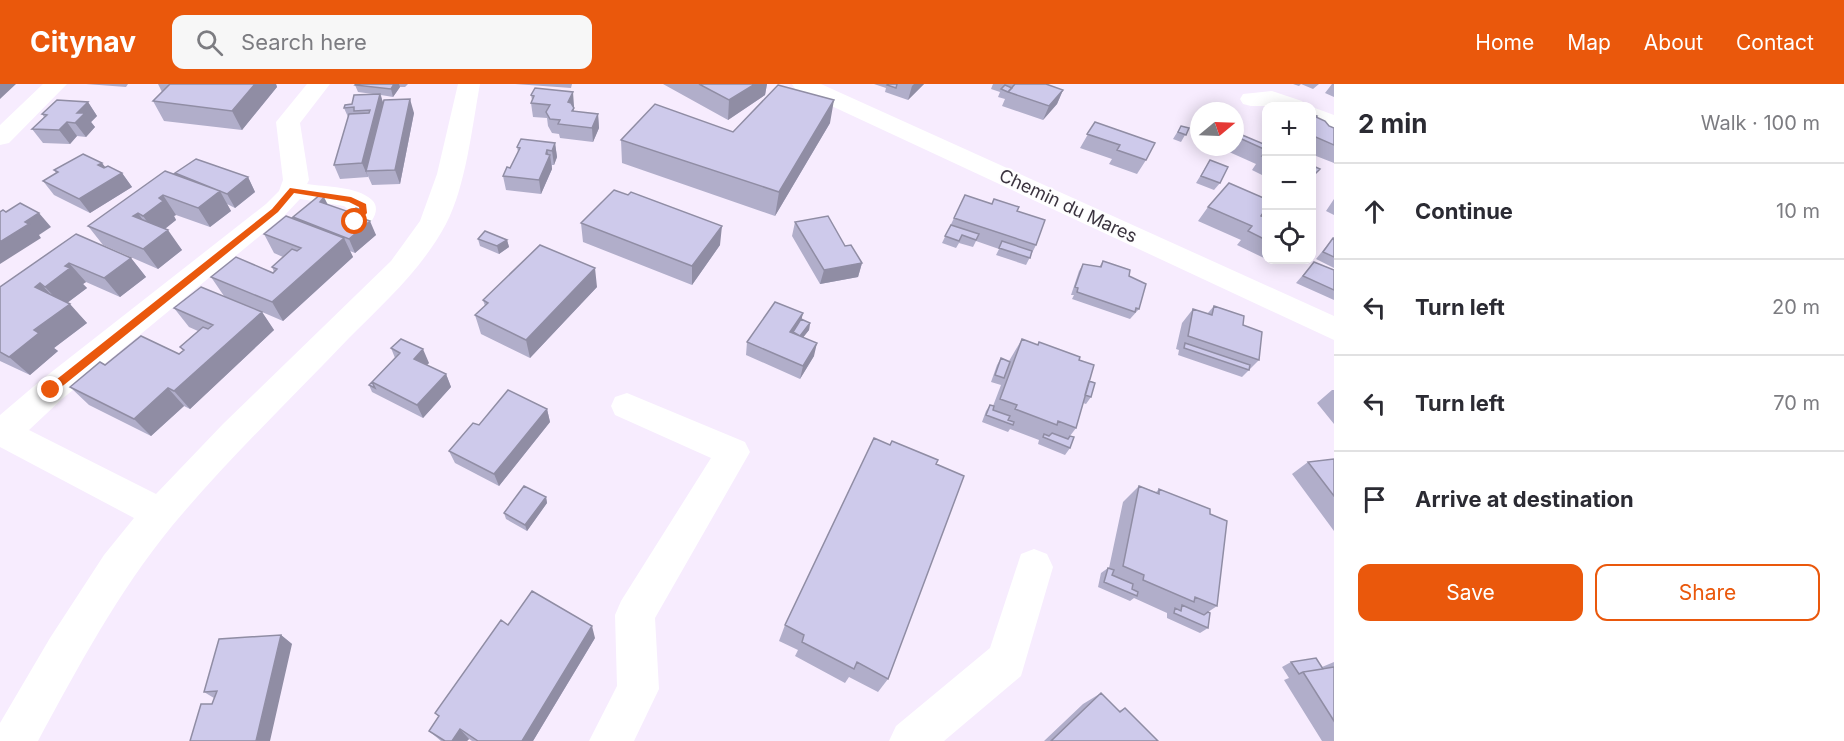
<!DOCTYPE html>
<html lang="en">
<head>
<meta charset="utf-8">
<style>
	:root { --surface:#fff; --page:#f7f7f7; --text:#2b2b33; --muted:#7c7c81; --line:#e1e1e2; --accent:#ea580c }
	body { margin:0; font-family:Inter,sans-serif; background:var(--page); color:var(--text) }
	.controls { position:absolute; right:18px; top:18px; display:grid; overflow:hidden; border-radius:12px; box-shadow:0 3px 15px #0003 }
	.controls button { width:54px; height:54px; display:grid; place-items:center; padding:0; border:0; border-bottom:2px solid var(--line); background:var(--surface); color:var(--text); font:30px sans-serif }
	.compass { position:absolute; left:1190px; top:18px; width:54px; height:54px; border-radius:50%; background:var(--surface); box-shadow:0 3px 15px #0003; rotate:71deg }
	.stop { position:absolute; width:18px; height:18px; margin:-14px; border:4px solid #ea580c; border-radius:50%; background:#fff }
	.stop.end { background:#ea580c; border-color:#fff; box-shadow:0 2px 6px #0008 }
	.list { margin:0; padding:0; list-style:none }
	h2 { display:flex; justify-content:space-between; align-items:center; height:78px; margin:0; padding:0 24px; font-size:26px }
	h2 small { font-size:20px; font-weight:400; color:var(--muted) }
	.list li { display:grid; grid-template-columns:39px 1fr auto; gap:18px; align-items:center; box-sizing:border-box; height:96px; padding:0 24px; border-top:2px solid var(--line) }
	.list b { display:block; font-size:22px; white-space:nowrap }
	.list em { font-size:20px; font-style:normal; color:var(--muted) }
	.actions { display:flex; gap:12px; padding:18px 24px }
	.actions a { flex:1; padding:14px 0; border:2px solid var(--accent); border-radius:12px; text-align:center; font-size:21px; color:var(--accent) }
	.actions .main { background:var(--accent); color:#fff }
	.icon { flex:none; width:33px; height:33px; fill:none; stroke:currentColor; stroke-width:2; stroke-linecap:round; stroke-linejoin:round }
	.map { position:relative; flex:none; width:1334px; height:657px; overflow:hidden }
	header { display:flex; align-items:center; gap:36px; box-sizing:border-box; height:84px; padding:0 30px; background:var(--accent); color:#fff }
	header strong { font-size:28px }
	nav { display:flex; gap:33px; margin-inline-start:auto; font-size:21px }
	.search { width:420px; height:54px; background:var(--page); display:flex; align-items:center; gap:15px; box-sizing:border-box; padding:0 21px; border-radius:12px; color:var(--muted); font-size:22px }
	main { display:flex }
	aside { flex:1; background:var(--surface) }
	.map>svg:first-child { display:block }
</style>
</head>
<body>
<header>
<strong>Citynav</strong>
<div class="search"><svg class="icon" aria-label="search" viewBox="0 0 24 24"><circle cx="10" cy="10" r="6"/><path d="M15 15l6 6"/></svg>Search here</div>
<nav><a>Home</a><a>Map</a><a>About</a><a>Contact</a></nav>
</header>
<main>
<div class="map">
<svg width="1334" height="657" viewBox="0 0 1334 657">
	<rect width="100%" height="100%" fill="#f7ecfe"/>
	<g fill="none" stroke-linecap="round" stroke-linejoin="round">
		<path fill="#fff" fill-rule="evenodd" d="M43,0H67L9,59L0,61V41Z
			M307,0H330L300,39L309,96L307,100C326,103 357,102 372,116C381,124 373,139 364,144C358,148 352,146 346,144L342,138L350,127L344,122L300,115L284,132L62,315L29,346L156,410L223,340L391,177L420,137L437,90L458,0H480C472,43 466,102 446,140C422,185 384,219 349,254C290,316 227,376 172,442C118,508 78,583 38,657H0V639L50,554L104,471L134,434L0,363V331L40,297L266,120L279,107L283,96L276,38Z
			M792,0H821L1334,232V256L795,5Z
			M1272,7L1302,17L1306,22H1251L1243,20L1240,15L1243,10Z
			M1312,23L1334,31V46L1312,38Z
			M627,309L745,358L750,368L655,534L659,605L634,657H589L617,602L615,531L621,517L711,374L615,331L611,322L615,313Z
			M1034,465L1047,470L1053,483L1021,592L944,657H889L896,642L990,564L1021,470Z"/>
	</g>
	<path fill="#b1aeca" d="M86,0H128L126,3Z
		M158,0H276L277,3L242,46L164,37L153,17L162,8Z
		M356,0H408L405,3H400L393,13L381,11L383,19L414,29L400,100L372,101L368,92V93L340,95L334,81L348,33L344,24L373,10L358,8L355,1Z
		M515,0H572L571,4Z
		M663,0H767L765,11L728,36Z
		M874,0H924L908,16L885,8L886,4Z
		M993,0H1046L1063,6L1057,20L1043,36L1002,22L1005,15L998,13L1000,8L991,5Z
		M1293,0H1319L1313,5L1301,0L1299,2Z
		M1332,0H1334V13L1325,9Z
		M531,11L574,22V28L598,30L599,44L593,58L560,54L559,50L552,49L548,42L547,34L533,33L531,19L532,16Z
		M88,18L97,32L91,38L95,43L86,53L77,52L70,60L43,59L32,45L44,33L42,30Z
		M1311,30L1329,42L1334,44V79L1311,70Z
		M1095,38L1146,76L1137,90L1109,80L1112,75L1080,64Z
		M830,39L775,132L622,79L621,56L733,48Z
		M1181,42L1189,44L1181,58L1173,55Z
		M1235,48L1266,61V93L1252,86L1256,80L1218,63H1235Z
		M555,59L557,73L554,81H552V85L541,110L506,106L503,92L510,84L518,68L517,63Z
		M1210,76L1220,99L1214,106L1196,99Z
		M106,84L122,89L132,103L90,129L54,111L43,97L56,89L54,86Z
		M175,89L248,93L255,108L235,124L227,120L231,127L210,143L176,131L174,132L176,136L165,145L182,166L158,185L103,161L88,142L177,91Z
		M1266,115V175L1237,161L1241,156L1198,137L1208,123Z
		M1334,115V131L1326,127Z
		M328,121L349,128L359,125L363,134L376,151L355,169L350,167L353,173L283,237L262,228L274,246L190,325L184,322L151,352L89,321L70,303L105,281L179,270L183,267L180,263L198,247L189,243L174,224L224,212L211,193L273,189L274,188L272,183L283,173L274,169L264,150L294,134Z
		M1017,127L1036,161L1026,181L996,171L999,165L976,157L973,163L959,159L956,164L942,159L954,134Z
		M795,138L845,162L862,179L858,193L820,200L792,152Z
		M581,139L720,161L692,201L583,158Z
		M76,150L131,174L146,193L120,213L86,198L83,200L87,204L67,219L87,239L54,264L58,267L30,291L0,277V203Z
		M1333,154H1334V184L1316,175Z
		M478,155L507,156L509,163L499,170L480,162Z
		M1103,177L1129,192L1139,225L1130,235L1072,215L1074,211H1071L1079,187L1083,180L1099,183Z
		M1314,178L1334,186V216L1296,199Z
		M597,203L530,274L481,250L475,231L485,222L483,216Z
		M1214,222L1243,241L1259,276L1242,293L1178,271L1179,266L1176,265L1182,239L1193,225L1207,230Z
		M803,229L801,235L810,239L809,246L803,253L814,272L800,295L746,271L747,258Z
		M1022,255L1037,261L1039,258L1079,276L1089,297L1091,313L1086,320L1083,319L1076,344L1070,352V364L1065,371L1038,360L1039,356L1010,345L1008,348L982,338L986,327L990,321L993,322L1001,301L991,298L997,281L1001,274L1009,277Z
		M391,264L429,279L426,281L446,290L451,303L423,334L372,308L369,301L395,274Z
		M1332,306H1334V340L1317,319Z
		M547,325L550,338L499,402L455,379L449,367L479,341Z
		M1334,375V447L1292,390L1308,378Z
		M936,380L888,595L878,608L849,593L845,599L795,572L798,566L779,557L785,541Z
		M1139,402L1156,408L1159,405L1217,522L1208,528V544L1200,549L1167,534V529L1134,514L1130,517L1098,503L1101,489L1108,484H1109L1123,418Z
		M546,413L547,419L527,447L506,435L504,429Z
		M281,551L292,560L212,620L214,614L204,608Z
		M595,554L533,657H472L469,655L467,657H441L429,647L439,633L435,629Z
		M1291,578L1322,583L1334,578V657H1322L1284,596L1289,594L1282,583Z
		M1101,609L1119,627L1125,624L1158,657H1044L1083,620Z"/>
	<path fill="#908da4" d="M0,0H16L0,15Z
		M255,0H276L277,3L242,46L232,27Z
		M394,0H399L400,3L393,13L391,5Z
		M755,0H767L765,11L728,36L729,16Z
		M914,0H924L908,16L912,2Z
		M1063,6L1057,20L1043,36L1049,22Z
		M573,8L574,22L569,32L568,18Z
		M380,10L385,24L366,87L368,93L362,79Z
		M410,15L414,29L400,100L395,86Z
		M834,16L830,39L775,132L779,108Z
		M88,18L97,32L91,38L95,43L86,53L75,39L77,29Z
		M598,30L599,44L593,58L592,44Z
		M67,38L77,52L70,60L59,46Z
		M555,59L557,73L554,81L552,67Z
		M547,66L549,74L550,71L552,85L541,110L539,96Z
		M102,79L111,90L122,89L132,103L90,129L79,115L98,81Z
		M248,93L255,108L235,124L227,110Z
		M220,107L231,127L210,143L198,124Z
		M163,111L176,131L174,132L176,136L157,151L143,132L159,114Z
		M324,113L331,127L320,118Z
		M359,125L365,139L353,131Z
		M39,129L51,143L39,151L41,154L0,180V158L25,138Z
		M138,129L152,149L133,132Z
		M370,137L376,151L355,169L349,155Z
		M722,142L720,161L692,201V182Z
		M168,146L182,166L158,185L143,165Z
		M344,154L353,173L283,237L272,218Z
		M507,156L509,163L499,170L497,162Z
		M131,174L146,193L120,213L104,194Z
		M69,179L86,198L83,200L87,204L63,222L45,203L65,182Z
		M862,179L858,193L820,200L824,186Z
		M595,184L597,203L530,274L526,256Z
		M40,199L58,218L35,203Z
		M70,220L87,239L54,264L58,267L30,291L9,273L34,246Z
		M262,228L274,246L190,325L174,307Z
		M803,229L800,242L791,255L790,248Z
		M810,239L809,246L795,264L796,257Z
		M817,259L814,272L800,295L803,282Z
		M423,265L429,279L419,289L414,275Z
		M446,290L451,303L423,334L417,321Z
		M168,304L184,322L151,352L134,335Z
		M547,325L550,338L499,402L494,390Z
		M546,413L547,419L527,447L525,441Z
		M592,542L595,554L533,657H522Z
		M281,551L292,560L270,657H256Z
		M460,645L469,655L467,657H452Z"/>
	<path fill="#cecaeb" stroke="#908da4" stroke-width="1.5" d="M170,0H255L232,27L153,17Z
		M356,0H394L391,5L355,1Z
		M699,0H755L729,16Z
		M888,0H897L896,4L887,1Z
		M1015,0H1046L1063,6L1049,22L1008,8Z
		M778,1L834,16L779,108L621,56L655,20L733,48Z
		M1005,1L1012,4L1008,8L1001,5Z
		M535,4L573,8L568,18L571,19L574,24L572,27L598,30L592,44L558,40L560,36L550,35L546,28L550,21L531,19L534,12L531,11Z
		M380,10L362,79L334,81L349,30L369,29L370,26L354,27V23L344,24L345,21L352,20L354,11Z
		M410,15L395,86L366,87L384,16Z
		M57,16L88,18L77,29H85L75,39L67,38L59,46L32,45L47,31L42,30Z
		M1311,30L1317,32L1316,33L1325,37L1329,42L1334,44V61L1311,51Z
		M1095,38L1155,59L1146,76L1117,66L1120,61L1087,50Z
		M1181,42L1189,44L1186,51L1178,48Z
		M1235,48L1266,61V66L1235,52Z
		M521,55L555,59L552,67L547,66L546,70L550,71L539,96L503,92L507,83L510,84L520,64L517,63Z
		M1266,69V74L1262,72Z
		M83,70L102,79L98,81L104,84L108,82L122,89L79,115L43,97L58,88L54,86Z
		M196,75L248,93L227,110L175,89Z
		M1210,76L1228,83L1220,99L1201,92Z
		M1311,81L1320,85L1311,94Z
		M165,87L220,107L198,124L163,111L159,114L163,117L143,132L138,129L133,132L168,146L143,165L88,142Z
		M1229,99L1266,115V126H1265L1261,132L1266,134V156L1248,147L1252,142L1208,123Z
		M614,106L628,111L631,108L722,142L692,182L581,139Z
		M320,111L324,113L320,118L349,128L356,124L359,125L353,131L370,137L349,155L293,133Z
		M965,111L992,120L994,115L1019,123L1017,127L1045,136L1036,161L954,134Z
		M20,119L39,129L25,138L29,140L0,158V128L3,126L6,128Z
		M286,132L344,154L272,218L211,193L236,173L273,189L277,185L272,183L292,165L297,167L301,164L264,150Z
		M828,132L845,162L851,161L862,179L824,186L795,138Z
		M951,141L979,150L976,156L962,151L959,157L945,152Z
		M485,147L507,156L497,162L478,155Z
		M76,150L131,174L104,194L69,179L65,182L70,184L45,203L40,199L35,203L70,220L34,246L39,249L9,273L0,268V203Z
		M1333,154H1334V173L1323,168Z
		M1002,157L1032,167L1030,174L999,164Z
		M540,161L595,184L526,256L475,231L488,219L483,216Z
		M1103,177L1130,186L1129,192L1146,200L1139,225L1136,224L1135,228L1077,208L1078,204L1075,203L1083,180L1101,183Z
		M1314,178L1334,186V206L1303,192Z
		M201,203L262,228L174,307L168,304L134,335L70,303L100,278L105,281L141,252L179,270L184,266L180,263L203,243L208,245L213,241L174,224Z
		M775,218L803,229L790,248L817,259L803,282L747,258Z
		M1214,222L1244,232L1243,241L1262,248L1259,276L1188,252L1193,225L1212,231Z
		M801,235L810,239L800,252L793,248Z
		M401,255L423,265L414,275L446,290L417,321L372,298L400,269L391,264Z
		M1022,255L1038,261L1039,258L1080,273L1079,276L1094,281L1076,344L1058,337L1057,341L1015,325L1017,321L1000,315Z
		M1185,259L1250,281L1249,286L1184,264Z
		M1001,274L1010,278L1004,294L995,291Z
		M1089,297L1095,299L1091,313L1085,311Z
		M372,298L375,304L369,301Z
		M508,306L547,325L494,390L449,367L473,339L479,341Z
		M990,321L994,322L993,326L1010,332L1008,336L1014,338L1013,341L986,331Z
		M1052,349L1068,355L1070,352L1074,353L1070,364L1043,353L1044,350L1049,352Z
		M874,354L890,361L892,357L938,376L936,380L964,392L888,595L857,578L854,585L802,558L804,551L785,541Z
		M1334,375V412L1308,378Z
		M524,402L546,413L525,441L504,429Z
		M1139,402L1159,410V405L1210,425V430L1227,437L1217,522L1195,513L1194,518L1143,496L1144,491L1123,482Z
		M1108,484L1114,486L1112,491L1133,500L1132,505L1138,508L1137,512L1104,498Z
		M532,507L592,542L522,657H478L460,645L452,657H445L429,647L439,632L435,629L501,536L508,541Z
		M1182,521L1204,531L1208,528L1210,529L1208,544L1174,529L1175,524L1181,527Z
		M281,551L256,657H190L201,620H212L217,607L204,608L219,555Z
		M1316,574L1323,585L1303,588L1299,590L1291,578Z
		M1334,583V637L1303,588Z
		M1101,609L1120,628L1125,624L1158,657H1051Z"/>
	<path fill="#ea580c" d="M290,104L351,113L366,120L367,129L358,139H352V136L360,129L359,123L349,118L294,109L278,128L54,309H47V303L272,125Z"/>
	<g text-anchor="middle" stroke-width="4.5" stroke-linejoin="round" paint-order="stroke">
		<g font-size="18" fill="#3b343f" stroke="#fefefe">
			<text transform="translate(1068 122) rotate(25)" y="6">Chemin du Mares</text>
		</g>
	</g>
</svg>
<div class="controls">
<button>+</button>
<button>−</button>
<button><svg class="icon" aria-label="locate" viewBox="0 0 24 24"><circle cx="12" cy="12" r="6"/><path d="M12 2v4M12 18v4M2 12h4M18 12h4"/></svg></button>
</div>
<svg class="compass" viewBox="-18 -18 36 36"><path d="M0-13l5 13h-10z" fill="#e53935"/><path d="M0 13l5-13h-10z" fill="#7c7c81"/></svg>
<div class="stop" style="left:355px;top:138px"></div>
<div class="stop end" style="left:51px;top:306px"></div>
</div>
<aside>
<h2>2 min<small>Walk · 100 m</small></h2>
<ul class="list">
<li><svg class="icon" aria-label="ahead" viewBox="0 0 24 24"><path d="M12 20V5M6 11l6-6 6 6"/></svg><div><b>Continue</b></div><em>10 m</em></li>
<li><svg class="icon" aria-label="left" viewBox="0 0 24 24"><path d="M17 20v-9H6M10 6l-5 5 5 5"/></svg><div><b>Turn left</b></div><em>20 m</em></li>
<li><svg class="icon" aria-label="left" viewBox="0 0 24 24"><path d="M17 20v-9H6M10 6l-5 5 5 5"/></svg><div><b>Turn left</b></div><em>70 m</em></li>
<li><svg class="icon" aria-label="arrive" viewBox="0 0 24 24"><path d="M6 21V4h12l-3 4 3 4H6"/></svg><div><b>Arrive at destination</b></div></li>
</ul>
<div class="actions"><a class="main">Save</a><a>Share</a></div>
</aside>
</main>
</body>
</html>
